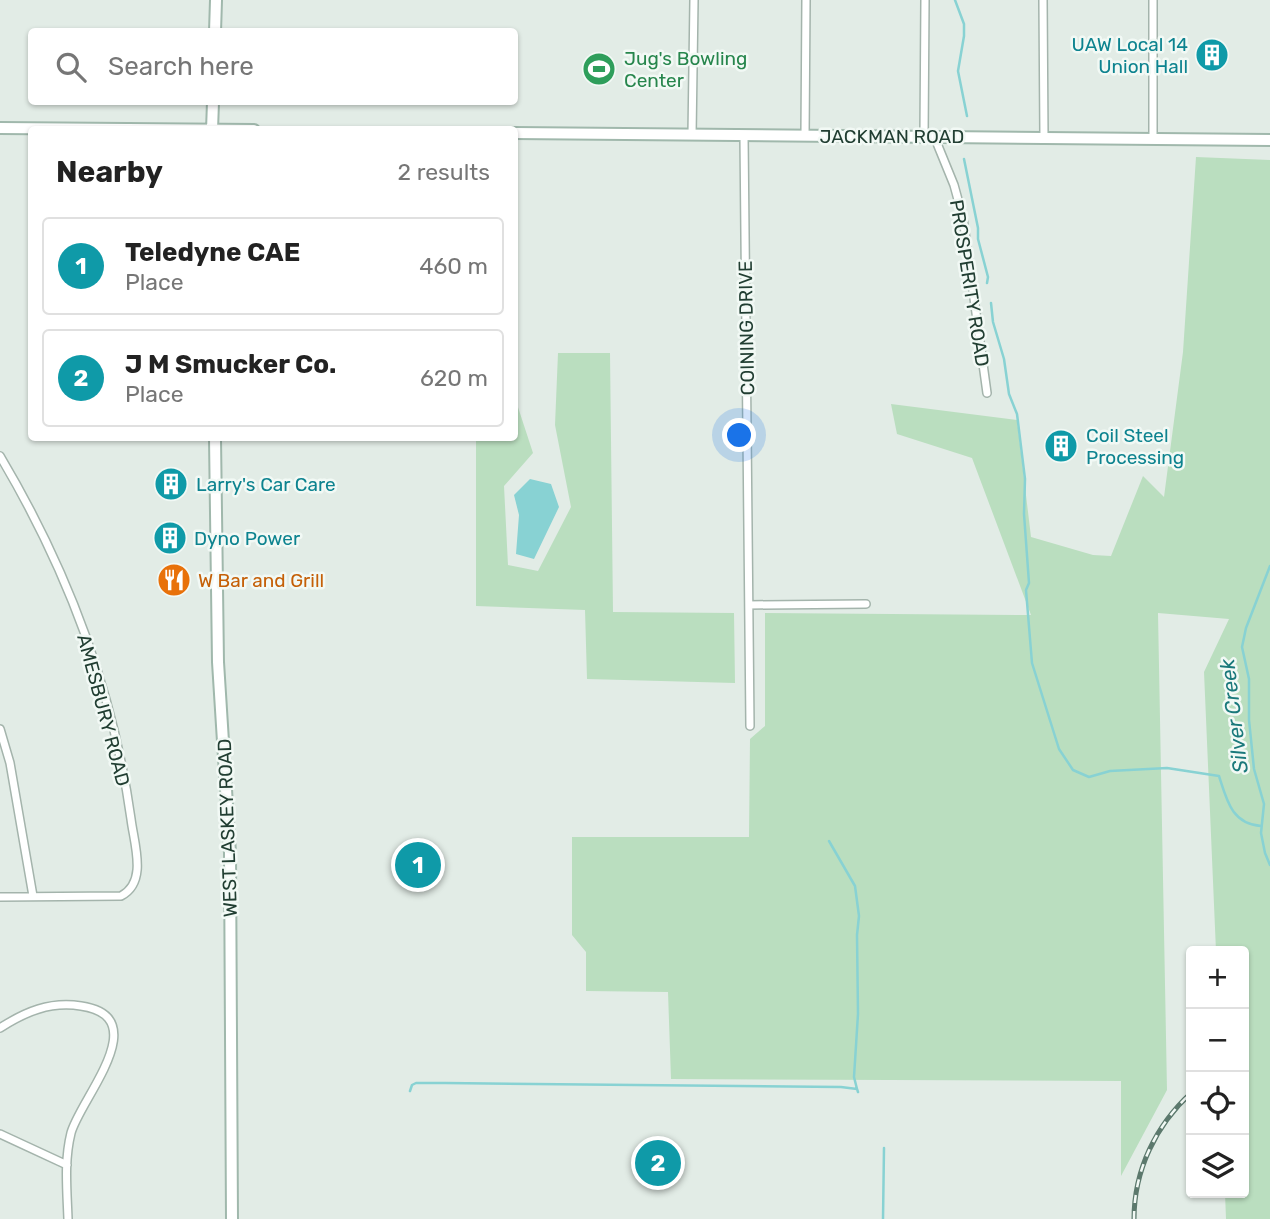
<!DOCTYPE html>
<html lang="en">
<head>
<meta charset="utf-8">
<style>
	:root { --surface:#fff; --page:#f6f6f6; --text:#222; --muted:#767676; --line:#e0e0e0; --accent:#81423a }
	body { margin:0; font-family:Rubik,sans-serif; background:var(--page); color:var(--text) }
	.controls { position:absolute; right:21px; bottom:21px; display:grid; overflow:hidden; border-radius:7px; box-shadow:0 2px 5px #0004 }
	.controls button { width:63px; height:63px; display:grid; place-items:center; padding:0; border:0; border-bottom:2px solid var(--line); background:var(--surface); color:var(--text); font:35px sans-serif }
	.you { position:absolute; left:740px; top:436px; width:24px; height:24px; margin:-18px; border:5px solid #fff; border-radius:50%; background:#1a73e8; box-shadow:0 0 0 10px #1a73e833 }
	.badge { display:grid; place-items:center; width:46px; height:46px; border-radius:50%; background:var(--accent); color:#fff; font-size:23px; font-weight:700 }
	.pin { position:absolute; translate:-50% -50%; border:4px solid #fff; box-shadow:0 2px 7px #0006 }
	.list { margin:0; padding:0; list-style:none }
	h2 { display:flex; justify-content:space-between; align-items:center; height:91px; margin:0; padding:0 28px; font-size:30px }
	h2 small { font-size:23px; font-weight:400; color:var(--muted) }
	.list li { display:grid; grid-template-columns:46px 1fr auto; gap:21px; align-items:center; box-sizing:border-box; height:98px; margin:0 14px 14px; padding:0 14px; border:2px solid var(--line); border-radius:7px }
	.list b { display:block; font-size:26px; white-space:nowrap }
	.list p { margin:0; font-size:23px; white-space:nowrap; color:var(--muted) }
	.list em { font-size:23px; font-style:normal; color:var(--muted) }
	.icon { flex:none; width:38px; height:38px; fill:none; stroke:currentColor; stroke-width:2; stroke-linecap:round; stroke-linejoin:round }
	.map { position:relative; flex:none; width:1270px; height:1219px; overflow:hidden }
	.search { position:absolute; background:var(--surface); box-shadow:0 2px 5px #0004; left:28px; top:28px; width:490px; height:77px; display:flex; align-items:center; gap:18px; box-sizing:border-box; padding:0 24px; border-radius:7px; color:var(--muted); font-size:26px }
	.panel { position:absolute; background:var(--surface); box-shadow:0 2px 5px #0004; left:28px; top:126px; width:490px; height:315px; border-radius:7px }
	.map>svg:first-child { display:block }
</style>
</head>
<body>
<div class="map">
<svg width="1270" height="1219" viewBox="0 0 1270 1219">
	<rect width="100%" height="100%" fill="#e2ece6"/>
	<path fill="#badebf" d="M1196,157L1270,160V1219H1226L1225,1193H1244V951H1216L1204,672L1229,619L1158,613L1167,1090L1121,1176V1081L671,1079L668,992L586,991V952L572,935V837H749L750,739L765,726V613L1031,615L972,458L897,434L891,404L1017,420L1031,537L1093,555L1111,556L1143,476L1164,497L1183,352Z
		M558,353H610L613,612L734,613L735,683L587,679L585,610L476,606V438H514L515,398L533,453L504,486L508,565L538,571L571,507L555,425Z"/>
	<path fill="#88d2d3" d="M530,479L551,484L559,507L534,559L516,554L519,515L514,495Z"/>
	<g fill="none" stroke-linecap="round" stroke-linejoin="round">
		<path stroke="#88d2d3" stroke-width="2.5" d="M955,0L964,24V36L958,71L967,116
			M964,159L978,228V239L988,277L987,283
			M991,303L993,322L1004,359L1009,394L1017,414L1025,479L1024,514L1029,583L1026,590L1032,663L1059,749L1073,770L1089,777L1110,771L1167,768L1219,776C1227,801 1232,824 1261,826
			M1270,566L1246,628L1242,647L1249,679V720L1254,769L1264,804L1261,833L1265,853L1270,865
			M829,841L855,886L859,916L857,935L858,1014L854,1077L857,1089
			M410,1091L412,1085L416,1083H445L841,1087L857,1089L858,1092
			M883,1219L884,1148"/>
		<defs>
			<path id="minor" d="M1043,0L1044,137
				M692,135L694,0
				M744,136L750,726
				M805,136L806,0
				M924,136L925,0
				M934,136L954,185L963,218L987,393
				M1153,138V0
				M0,456C66,567 113,690 131,819C134,844 148,882 121,896L0,897
				M749,605L866,604
				M0,729L10,763L33,896
				M0,1028C25,1012 50,1001 81,1006C156,1017 80,1099 71,1133C64,1161 67,1190 68,1219
				M0,1134L67,1165"/>
			<path id="secondary" d="M215,32L216,0
				M0,128L254,130
				M212,130L213,102
				M514,133L1270,140
				M215,438L218,662L230,853L232,1219"/>
		</defs>
		<use href="#minor" stroke="#a4b4ac" stroke-width="10"/>
		<use href="#secondary" stroke="#a0b8ac" stroke-width="14"/>
		<use href="#minor" stroke="#fff" stroke-width="7"/>
		<use href="#secondary" stroke="#fff" stroke-width="10"/>
		<defs>
			<path id="rail" d="M1134,1219C1134,1170 1156,1125 1191,1093"/>
		</defs>
		<use href="#rail" stroke="#5c796d" stroke-width="5"/>
		<use href="#rail" stroke="#f2f9f5" stroke-width="2.5" stroke-dasharray="8" stroke-linecap="butt"/>
	</g>
	<defs>
		<symbol id="building-disc" viewBox="-11 -11 22 22"><circle r="9.5" fill="#0f9aa8" stroke="#f2f9f5"/><path d="M-4-6H4V6H1V3H-1V6H-4ZM-2.5-4.3h1.7v1.8h-1.7ZM.8-4.3h1.7v1.8H.8ZM-2.5-1h1.7V.8h-1.7ZM.8-1h1.7V.8H.8Z" fill="#fff"/></symbol>
		<symbol id="stadium-disc" viewBox="-11 -11 22 22"><circle r="9.5" fill="#2e9e5b" stroke="#f2f9f5"/><path d="M0-5a6.5 5 0 1 0 0 10a6.5 5 0 1 0 0-10ZM-3.5-1.8h7v3.6h-7Z" fill="#fff"/></symbol>
		<symbol id="restaurant-disc" viewBox="-11 -11 22 22"><circle r="9.5" fill="#e8710a" stroke="#f2f9f5"/><path d="M-5-6h1v4h1v-4h1v4h1v-4h1v5L-1.5 .5V6h-2V.5L-5-1ZM5-6V6H3V1.5H1.5Q1.5-4 5-6Z" fill="#fff"/></symbol>
	</defs>
	<g fill-rule="evenodd">
		<use href="#building-disc" x="1193" y="36" width="38" height="38"/>
		<use href="#stadium-disc" x="580" y="50" width="38" height="38"/>
		<use href="#building-disc" x="1042" y="427" width="38" height="38"/>
		<use href="#building-disc" x="152" y="465" width="38" height="38"/>
		<use href="#building-disc" x="151" y="519" width="38" height="38"/>
		<use href="#restaurant-disc" x="155" y="561" width="38" height="38"/>
	</g>
	<g text-anchor="middle" stroke-width="5" stroke-linejoin="round" paint-order="stroke">
		<g font-size="19" fill="#0d838f" stroke="#f2f9f5" text-anchor="start">
			<text x="1188" y="51" text-anchor="end">UAW Local 14<tspan x="1188" dy="22">Union Hall</tspan></text>
			<text x="1086" y="442">Coil Steel<tspan x="1086" dy="22">Processing</tspan></text>
			<text x="196" y="491">Larry's Car Care</text>
			<text x="194" y="545">Dyno Power</text>
		</g>
		<g font-size="19" fill="#27864d" stroke="#f2f9f5" text-anchor="start">
			<text x="624" y="65">Jug's Bowling<tspan x="624" dy="22">Center</tspan></text>
		</g>
		<g font-size="19" fill="#213e32" stroke="#f2f9f5">
			<text x="892" y="143">JACKMAN ROAD</text>
			<text transform="translate(970 283) rotate(81)" y="7">PROSPERITY ROAD</text>
			<text transform="translate(746 328) rotate(-91)" y="7">COINING DRIVE</text>
			<text transform="translate(104 710) rotate(75)" y="7">AMESBURY ROAD</text>
			<text transform="translate(227 828) rotate(-92)" y="7">WEST LASKEY ROAD</text>
		</g>
		<g font-size="19" fill="#c56008" stroke="#f2f9f5" text-anchor="start">
			<text x="198" y="587">W Bar and Grill</text>
		</g>
		<g font-size="21" font-style="italic" fill="#1a797b" stroke="#f2f9f5">
			<text transform="translate(1234 716) rotate(-97)" y="7">Silver Creek</text>
		</g>
	</g>
</svg>
<div class="controls">
<button>+</button>
<button>−</button>
<button><svg class="icon" aria-label="locate" viewBox="0 0 24 24"><circle cx="12" cy="12" r="6"/><path d="M12 2v4M12 18v4M2 12h4M18 12h4"/></svg></button>
<button><svg class="icon" aria-label="layers" viewBox="0 0 24 24"><path d="M12 4l9 5-9 5-9-5zM3 14l9 5 9-5"/></svg></button>
</div>
<div class="you"></div>
<div class="pin badge" style="left:418px;top:865px;background:#0f9aa8">1</div>
<div class="pin badge" style="left:658px;top:1163px;background:#0f9aa8">2</div>
<div class="search"><svg class="icon" aria-label="search" viewBox="0 0 24 24"><circle cx="10" cy="10" r="6"/><path d="M15 15l6 6"/></svg>Search here</div>
<section class="panel">
<h2>Nearby<small>2 results</small></h2>
<ul class="list">
<li><span class="badge" style="background:#0f9aa8">1</span><div><b>Teledyne CAE</b><p>Place</p></div><em>460 m</em></li>
<li><span class="badge" style="background:#0f9aa8">2</span><div><b>J M Smucker Co.</b><p>Place</p></div><em>620 m</em></li>
</ul>
</section>
</div>
</body>
</html>
